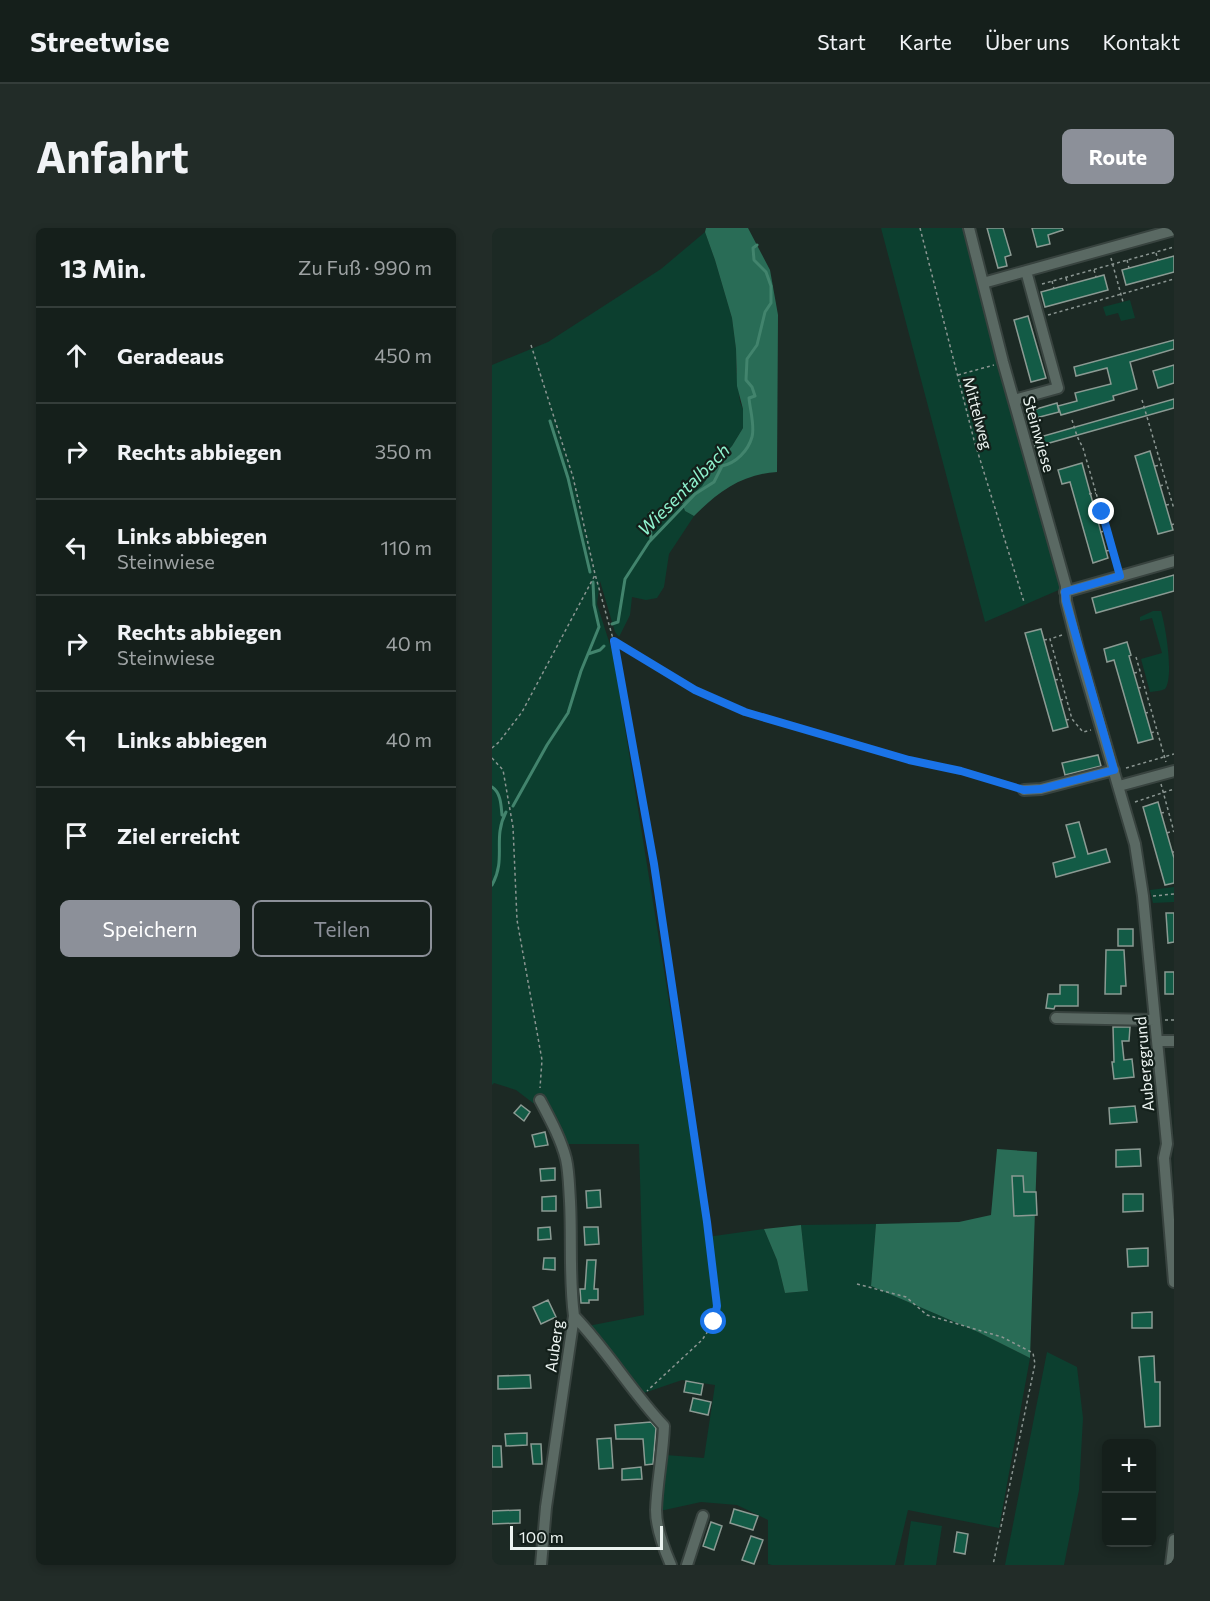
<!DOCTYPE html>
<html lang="de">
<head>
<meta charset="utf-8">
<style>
	:root { --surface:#151f1b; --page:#222c28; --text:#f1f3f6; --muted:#9da2a3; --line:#343d3a; --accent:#8c9099 }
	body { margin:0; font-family:Commissioner,sans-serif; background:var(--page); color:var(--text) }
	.controls { position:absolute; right:18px; bottom:18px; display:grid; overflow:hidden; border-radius:9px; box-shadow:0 3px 9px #0003 }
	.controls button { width:54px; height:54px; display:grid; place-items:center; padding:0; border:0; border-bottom:2px solid var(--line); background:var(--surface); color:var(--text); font:30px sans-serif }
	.scale { position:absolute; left:18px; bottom:15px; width:153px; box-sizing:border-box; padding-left:6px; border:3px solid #ebf3f0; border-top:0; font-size:16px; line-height:21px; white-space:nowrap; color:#ebf3f0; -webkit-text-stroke:4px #131f1a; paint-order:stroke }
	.stop { position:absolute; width:18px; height:18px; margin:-14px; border:4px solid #1a73e8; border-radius:50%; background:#fff }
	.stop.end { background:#1a73e8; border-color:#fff; box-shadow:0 2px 6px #0008 }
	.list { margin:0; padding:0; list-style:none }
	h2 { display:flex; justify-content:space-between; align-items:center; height:78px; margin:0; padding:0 24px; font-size:26px }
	h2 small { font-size:20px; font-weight:400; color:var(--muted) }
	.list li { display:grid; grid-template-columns:39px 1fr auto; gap:18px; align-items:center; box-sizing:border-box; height:96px; padding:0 24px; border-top:2px solid var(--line) }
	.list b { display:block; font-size:22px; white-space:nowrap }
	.list p { margin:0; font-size:20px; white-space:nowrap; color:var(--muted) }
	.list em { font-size:20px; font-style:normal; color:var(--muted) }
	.actions { display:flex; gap:12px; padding:18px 24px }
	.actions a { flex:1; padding:14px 0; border:2px solid var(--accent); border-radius:9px; text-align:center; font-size:21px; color:var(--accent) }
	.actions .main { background:var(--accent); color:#fff }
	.icon { flex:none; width:33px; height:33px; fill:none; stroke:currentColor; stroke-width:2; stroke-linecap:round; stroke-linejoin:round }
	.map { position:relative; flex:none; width:682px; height:1337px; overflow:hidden; border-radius:9px }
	header { display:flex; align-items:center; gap:36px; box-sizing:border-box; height:84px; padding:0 30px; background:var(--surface); border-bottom:2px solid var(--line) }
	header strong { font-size:28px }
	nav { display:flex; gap:33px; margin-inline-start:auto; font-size:21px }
	.intro { display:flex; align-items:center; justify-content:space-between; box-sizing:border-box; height:144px; padding:0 36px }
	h1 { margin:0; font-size:42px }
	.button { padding:15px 27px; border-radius:9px; background:var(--accent); color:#fff; font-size:21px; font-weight:700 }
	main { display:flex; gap:36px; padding:0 36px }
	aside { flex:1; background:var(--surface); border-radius:9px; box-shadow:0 3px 9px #0003 }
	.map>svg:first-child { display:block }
</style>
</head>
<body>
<header>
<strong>Streetwise</strong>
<nav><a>Start</a><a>Karte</a><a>Über uns</a><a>Kontakt</a></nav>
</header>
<div class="intro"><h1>Anfahrt</h1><a class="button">Route</a></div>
<main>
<aside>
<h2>13 Min.<small>Zu Fuß · 990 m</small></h2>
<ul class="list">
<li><svg class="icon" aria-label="ahead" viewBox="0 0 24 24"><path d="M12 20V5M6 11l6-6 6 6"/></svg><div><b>Geradeaus</b></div><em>450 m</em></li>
<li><svg class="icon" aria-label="right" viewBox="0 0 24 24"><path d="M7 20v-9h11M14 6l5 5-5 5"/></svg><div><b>Rechts abbiegen</b></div><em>350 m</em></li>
<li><svg class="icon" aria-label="left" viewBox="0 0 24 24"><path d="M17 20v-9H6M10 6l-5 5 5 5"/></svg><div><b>Links abbiegen</b><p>Steinwiese</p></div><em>110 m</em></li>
<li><svg class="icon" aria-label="right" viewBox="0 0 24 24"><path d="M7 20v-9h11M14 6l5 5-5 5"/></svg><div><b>Rechts abbiegen</b><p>Steinwiese</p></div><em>40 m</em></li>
<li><svg class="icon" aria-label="left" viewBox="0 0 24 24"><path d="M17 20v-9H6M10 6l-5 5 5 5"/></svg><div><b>Links abbiegen</b></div><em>40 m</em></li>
<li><svg class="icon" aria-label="arrive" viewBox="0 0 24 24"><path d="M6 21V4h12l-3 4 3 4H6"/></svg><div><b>Ziel erreicht</b></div></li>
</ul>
<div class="actions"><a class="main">Speichern</a><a>Teilen</a></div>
</aside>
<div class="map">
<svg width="682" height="1337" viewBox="0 0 682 1337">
	<rect width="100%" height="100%" fill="#1c2924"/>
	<path fill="#0c3f2f" d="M389,0H471L569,361L493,394Z
		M213,4L223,32L240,90L244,121V140L248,174L251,181V200L240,218L226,233L210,258L190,275L193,283L202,288L177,326L172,359L165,370L154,372L140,369L138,387L127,409L123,404L108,353L105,376L121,426L215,1009L272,1001L285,1032L293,1065L316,1063L309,997L384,996L379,1058L486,1104L538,1130L507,1300L416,1282L403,1337H280L276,1336V1292L245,1277L209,1274L168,1283L174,1227L212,1230L223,1157L190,1152L149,1166L96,1098L152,1087L147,916H73L53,875H41L24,862L2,855L0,857V137L56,114L169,41Z
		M638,72L643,90L629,93L626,85L614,88L611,79Z
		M661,383H669C674,400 682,449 673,461C669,463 663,463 658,464L649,431L670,425L660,390L648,393V389Z
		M682,659V674L661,675L658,662Z
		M555,1124L585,1139L591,1190L587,1262L572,1337H513Z
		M419,1293L450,1298L444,1337H412Z"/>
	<path fill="#296c56" d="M214,0H256L278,42L286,87L285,244C250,246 226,264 202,288L193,283L190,275L210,258L226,233L240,218L251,200V181L245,158L244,121L240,90L223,32L213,4Z
		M505,921L545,924L538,1130L486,1104L379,1058L384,996L467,994L499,987Z
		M309,997L316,1063L293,1065L285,1032L272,1001Z"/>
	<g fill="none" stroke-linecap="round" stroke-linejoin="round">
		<path stroke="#42846d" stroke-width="3" d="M58,193L76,250L98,344
			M158,285L159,312
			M120,396L126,394L133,351L157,314L203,266L222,254L230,238C244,235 256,223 260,209C263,198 258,182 257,170L263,168L260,159L254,152L255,131L265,117L273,84L279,75V58L274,44L262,32L261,20L265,17
			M96,426L108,422L112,418
			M0,559C9,565 9,577 10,587
			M21,578L55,517L76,485L89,443L107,399L102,377L101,354
			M0,657C15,630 0,611 14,584"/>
	</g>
	<path fill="#135b46" stroke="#8b9a93" stroke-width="1.5" d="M495,0H511L519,27L513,29L515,38L506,40Z
		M540,0H570L571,2L556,7L558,16L545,19Z
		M682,28V44L634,57L630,42Z
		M612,47L616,62L553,79L549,64Z
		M536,88L554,150L539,154L522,92Z
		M682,112V121L638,134L645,161L621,168L622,172L569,187L566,178L585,173L583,165L619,156L615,140L584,148L582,139Z
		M682,137V155L666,160L661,143Z
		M682,171V180L543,219L541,211Z
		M565,175L567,184L536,192L534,184Z
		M658,223L681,302L666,306L643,228Z
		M590,235L616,330L601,335L578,254L570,256L566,242Z
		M682,347V363L604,385L600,370Z
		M549,401L576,499L561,503L533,405Z
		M635,414L639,427L637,428L661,511L646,515L622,432L615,434L612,421Z
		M606,527L609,538L573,547L570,535Z
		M666,574L682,630V655L673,657L651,579Z
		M587,594L596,626L614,621L618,634L564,649L561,635L583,629L574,597Z
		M674,685H682V714L676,715Z
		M626,701H641V718H626Z
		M614,722H632L634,758H629V766H613Z
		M673,744H682V766H673Z
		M568,757H586V778H563L562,781L554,780L556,766H568Z
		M621,799H638L637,813H630L632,832L640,831L642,849L622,851L620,834H622Z
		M29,877L38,884L32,893L22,885Z
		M643,878L645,894L618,896L617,880Z
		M53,904L56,917L43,919L40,907Z
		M648,921L649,938L624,939V922Z
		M63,940V952L49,953L48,941Z
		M520,948H531L532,964H544L545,987L522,988Z
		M108,962L109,979L95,980L94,963Z
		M631,966H651V983L631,984Z
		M64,968V983H50V969Z
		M58,999L59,1011L46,1012V1000Z
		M92,999H106L107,1016L93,1017Z
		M656,1020V1038L636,1039L635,1021Z
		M52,1030H63V1042L51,1041Z
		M95,1032H104L102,1061H106V1072H97V1075H89L88,1061H93Z
		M56,1072L64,1089L49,1096L41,1079Z
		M660,1084V1100H640V1085Z
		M662,1128L663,1154H668V1198L653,1199L647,1129Z
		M38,1147L39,1160L6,1161V1148Z
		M194,1153L211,1156L209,1167L192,1164Z
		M201,1170L219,1174L216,1187L198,1183Z
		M159,1194L164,1200L161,1236L153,1237L151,1211H124L123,1197Z
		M35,1205V1217L14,1218L13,1206Z
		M119,1210L121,1240L107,1241L105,1211Z
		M39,1216H49L50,1236H41Z
		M0,1218H9L10,1239H0Z
		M149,1239L150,1251L130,1252V1241Z
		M242,1281L266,1288L261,1302L238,1295Z
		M28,1282V1295L0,1296V1283Z
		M219,1294L230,1298L222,1322L211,1318Z
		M465,1304L476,1306L473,1326L462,1324Z
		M259,1308L271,1312L262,1336L250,1332Z"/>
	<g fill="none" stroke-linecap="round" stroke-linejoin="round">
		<defs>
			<path id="minor" d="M477,0L511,134L574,358V373L586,421L643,616L651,668L675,916L672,930L682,1054
				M491,55L682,2
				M522,172L566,160L534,43
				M573,364L682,333
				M627,558L682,543
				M532,562L549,561L622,542
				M564,790L663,792
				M665,813H682
				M48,872C58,891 69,911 74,931C77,944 77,959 78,973C80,1011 77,1050 82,1088L54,1279L49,1337
				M82,1088C115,1122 139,1163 172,1198C171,1226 165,1254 164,1282C164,1301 172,1321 179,1337
				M195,1337L211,1288
				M679,1337L682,1312"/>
		</defs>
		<use href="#minor" stroke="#38433f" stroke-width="14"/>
		<path stroke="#8b9692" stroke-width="1.5" stroke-dasharray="3 3" stroke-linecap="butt" d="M428,0L482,212L532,374
			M664,25L666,32
			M619,30L631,74
			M635,32L637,40
			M602,42L604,49
			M574,50L576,57
			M560,53L562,61
			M550,56L682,19
			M556,87L682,51
			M39,117L81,249L103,346L123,418L162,636L225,1078L222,1094L210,1112L155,1163
			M466,147L502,137
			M650,172L682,281
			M580,192L585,208L591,220L625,337
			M663,238L668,237
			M668,258L674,256
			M597,266L604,265
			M674,277L679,276
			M603,285L609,284
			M679,297L682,296
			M608,304L614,303
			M614,323L620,322
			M570,407L558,411L580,491L591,504L599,502
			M552,412L557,411
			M123,413L139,425L203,462L253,484L417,532L469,543L521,559
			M644,429L674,534
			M557,433L562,431
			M642,445L647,444
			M563,452L568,451
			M646,460L651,459
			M568,472L573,471
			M653,485L659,484
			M574,492L579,491
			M659,505L664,503
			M0,520L7,514L30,484L103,347
			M0,530L11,542L21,599L25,692L50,832L48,860
			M634,540L682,526
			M669,556L682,604
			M643,574L682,561
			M669,585L675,584
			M675,605L681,603
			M680,624H682
			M661,668L682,666
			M673,792H682
			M365,1056L414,1069L435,1087L510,1109L541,1125L543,1136L501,1337"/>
		<use href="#minor" stroke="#5a6963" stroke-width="10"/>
	</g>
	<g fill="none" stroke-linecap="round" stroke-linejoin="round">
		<path stroke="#1a73e8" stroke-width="8" d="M222,1094L225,1078L215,994L162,636L122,413L203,462L253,484L417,532L469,543L532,562L549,561L622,542L574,373L573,364L628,348L610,284"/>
	</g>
	<g text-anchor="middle" stroke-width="4.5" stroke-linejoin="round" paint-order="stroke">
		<g font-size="16" fill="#ebf3f0" stroke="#131f1a">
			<text transform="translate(486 185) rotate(75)" y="6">Mittelweg</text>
			<text transform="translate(547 206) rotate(74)" y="6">Steinwiese</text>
			<text transform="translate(652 836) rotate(-95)" y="6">Auberggrund</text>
			<text transform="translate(62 1118) rotate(-82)" y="6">Auberg</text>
		</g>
		<g font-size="18" font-style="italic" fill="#8ff2ce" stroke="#131f1a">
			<text transform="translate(192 262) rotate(-45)" y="6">Wiesentalbach</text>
		</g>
	</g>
</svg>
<div class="controls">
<button>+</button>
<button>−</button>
</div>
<div class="scale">100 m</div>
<div class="stop" style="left:222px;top:1094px"></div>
<div class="stop end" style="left:610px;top:284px"></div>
</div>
</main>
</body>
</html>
